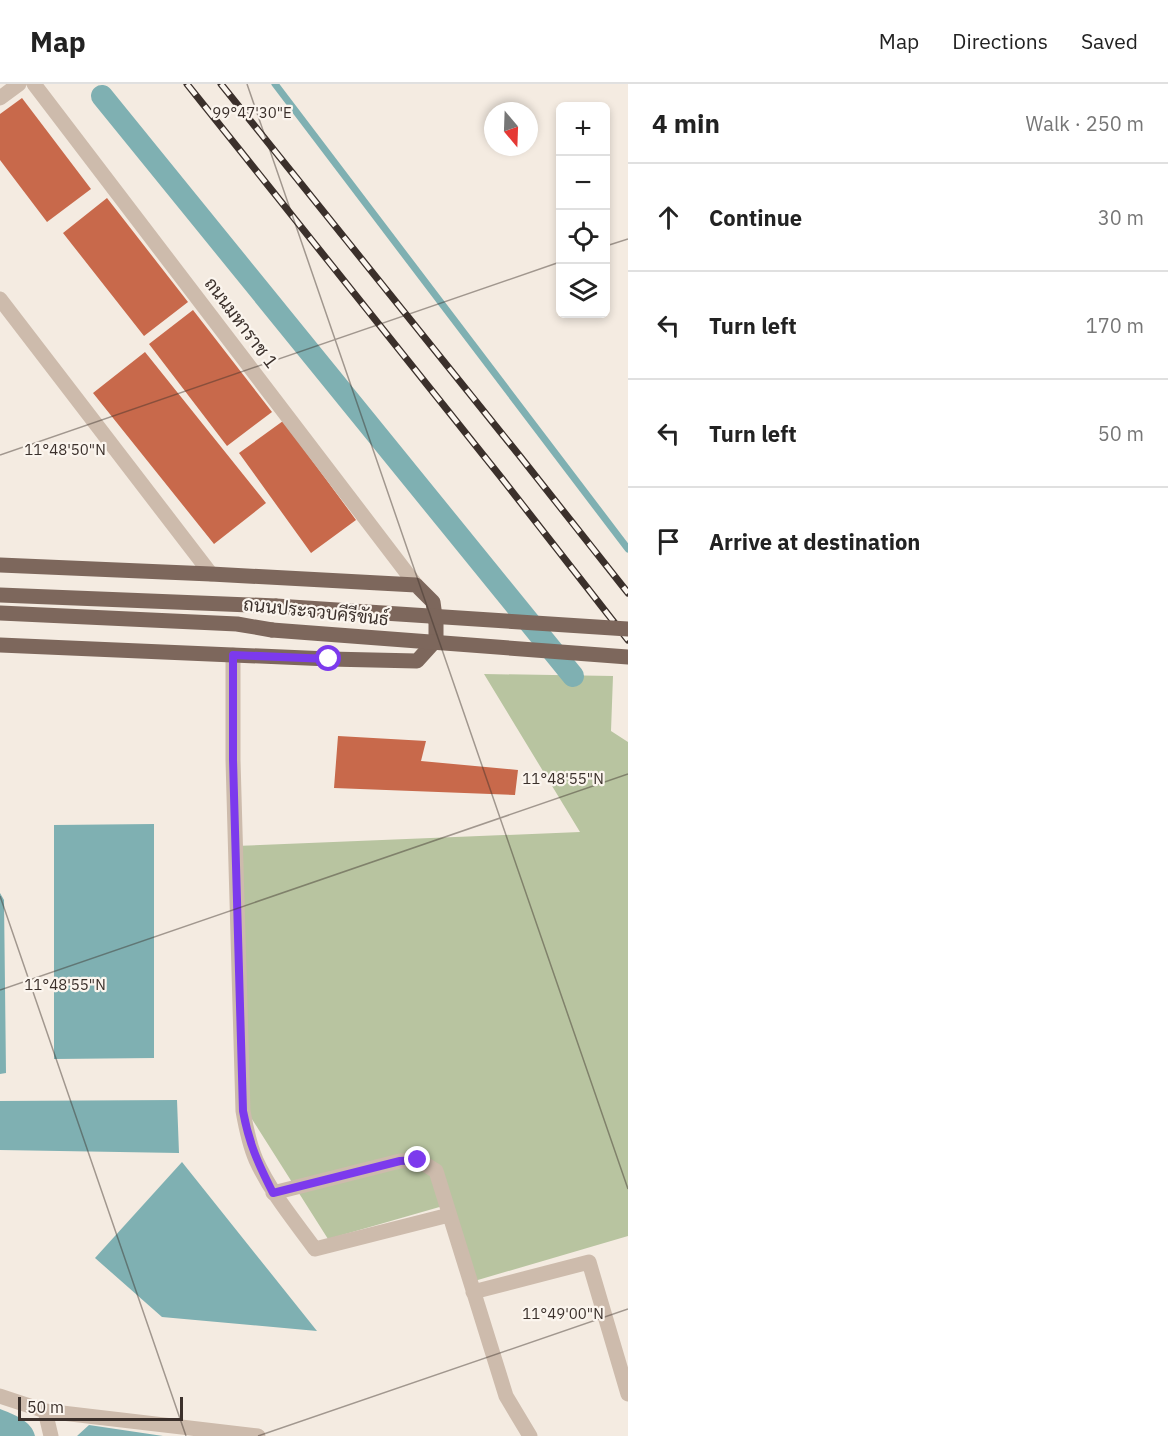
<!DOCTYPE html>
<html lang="en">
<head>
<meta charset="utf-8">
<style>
	:root { --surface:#fff; --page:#f2f2f2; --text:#222; --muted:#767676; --line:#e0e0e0 }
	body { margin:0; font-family:"IBM Plex Sans",Sarabun,sans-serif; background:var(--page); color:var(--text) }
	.controls { position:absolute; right:18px; top:18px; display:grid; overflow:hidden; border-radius:9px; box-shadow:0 3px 9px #0003 }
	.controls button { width:54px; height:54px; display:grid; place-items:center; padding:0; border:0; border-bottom:2px solid var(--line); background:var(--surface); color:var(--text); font:30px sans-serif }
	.compass { position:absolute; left:484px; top:18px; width:54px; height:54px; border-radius:50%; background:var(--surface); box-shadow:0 3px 9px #0003; rotate:161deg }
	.scale { position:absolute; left:18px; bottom:15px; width:165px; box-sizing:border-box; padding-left:6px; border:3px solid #3b302b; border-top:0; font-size:16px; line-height:21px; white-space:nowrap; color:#3b302b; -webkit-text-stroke:4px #fbf5ee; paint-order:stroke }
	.stop { position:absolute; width:18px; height:18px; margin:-14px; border:4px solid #7c3aed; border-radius:50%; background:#fff }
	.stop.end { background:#7c3aed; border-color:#fff; box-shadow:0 2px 6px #0008 }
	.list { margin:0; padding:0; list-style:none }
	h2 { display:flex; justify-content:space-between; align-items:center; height:78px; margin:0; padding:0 24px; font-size:26px }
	h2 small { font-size:20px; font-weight:400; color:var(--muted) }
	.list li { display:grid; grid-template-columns:39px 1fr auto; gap:18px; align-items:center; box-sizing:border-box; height:108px; padding:0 24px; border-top:2px solid var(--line) }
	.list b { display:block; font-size:22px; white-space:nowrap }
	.list em { font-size:20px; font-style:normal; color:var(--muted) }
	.icon { flex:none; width:33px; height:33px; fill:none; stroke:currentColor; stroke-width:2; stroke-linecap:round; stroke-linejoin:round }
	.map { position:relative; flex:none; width:628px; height:1352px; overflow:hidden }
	header { display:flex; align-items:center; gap:36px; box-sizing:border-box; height:84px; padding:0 30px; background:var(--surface); border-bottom:2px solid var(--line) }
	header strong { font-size:28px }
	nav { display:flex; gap:33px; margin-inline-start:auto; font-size:21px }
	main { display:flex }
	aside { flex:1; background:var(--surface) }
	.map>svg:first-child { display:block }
</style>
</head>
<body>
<header>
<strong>Map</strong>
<nav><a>Map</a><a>Directions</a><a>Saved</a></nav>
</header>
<main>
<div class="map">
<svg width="628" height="1352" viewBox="0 0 628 1352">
	<rect width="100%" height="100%" fill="#f4ebe1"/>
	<path fill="#b8c4a0" d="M484,590L613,592L611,647L628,658V1152L471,1198L443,1122L328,1155L250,1032L235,762L580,748Z"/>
	<path fill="#7fb0b2" d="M154,740V974L54,975V741Z
		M0,809L4,816L6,989L0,990Z
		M177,1016L179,1069L0,1066V1017Z
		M182,1078L317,1247L162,1233L95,1174Z
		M0,1325C13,1330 32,1337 35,1352H0Z
		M89,1341L163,1352H77Z"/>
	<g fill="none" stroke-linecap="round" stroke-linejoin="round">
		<path stroke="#7fb0b2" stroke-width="7" d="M275,0L628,465"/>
		<path stroke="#7fb0b2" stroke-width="22" d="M102,12L573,592"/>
	</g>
	<path fill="#c8694b" d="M22,14L91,105L47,138L0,76V30Z
		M107,114L188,218L144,252L63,149Z
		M193,226L272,328L227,362L149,260Z
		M145,268L266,419L214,460L93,309Z
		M283,337L356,436L311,469L239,369Z
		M338,652L426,657L421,677L518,686L515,711L334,704Z"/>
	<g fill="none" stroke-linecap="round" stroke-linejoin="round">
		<path stroke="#cdbbac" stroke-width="15" d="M34,0L416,501
			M0,14L19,0
			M0,215L211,490
			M233,571V676L243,1027C246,1044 249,1060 256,1076C271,1109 294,1136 315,1165L449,1131
			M273,1109L400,1077L418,1076L436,1087L506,1312L530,1352
			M473,1208L589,1178L628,1310
			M0,1312L45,1327L258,1352
			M45,1327L51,1352"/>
		<path stroke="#7d675c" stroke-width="15" d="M0,481L211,490L416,501L433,518L436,540V556L417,577L329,575L0,561
			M0,511L276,522
			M0,529L237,540L272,546"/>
		<defs>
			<path id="rail" d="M187,0L500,392L628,556
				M221,0L519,371L628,509"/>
		</defs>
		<use href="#rail" stroke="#3b302b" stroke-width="7"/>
		<use href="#rail" stroke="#fbf5ee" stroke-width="4.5" stroke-dasharray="14" stroke-linecap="butt"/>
		<path stroke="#7d675c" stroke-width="15" d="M276,522L628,545
			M272,546L628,573"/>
	</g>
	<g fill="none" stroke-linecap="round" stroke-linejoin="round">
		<path stroke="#7c3aed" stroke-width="8" d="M329,575L233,571V676L243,1027C249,1060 258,1079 273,1109L400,1077L418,1076"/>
	</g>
	<path fill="none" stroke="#3b302b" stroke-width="1.5" stroke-opacity="0.45" d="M247,0L628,1105M606,162L628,155M0,371L560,178M0,812L186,1352M0,906L628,690M258,1352L628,1225"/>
	<g text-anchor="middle" stroke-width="4.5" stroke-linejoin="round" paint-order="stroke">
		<g font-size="18" fill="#3b302b" stroke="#fbf5ee">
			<text transform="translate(241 239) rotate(53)" y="6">ถนนมหาราช 1</text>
			<text transform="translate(316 528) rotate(6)" y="6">ถนนประจวบคีรีขันธ์</text>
		</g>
	</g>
	<g font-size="15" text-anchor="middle" fill="#3b302b" stroke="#fbf5ee" stroke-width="4.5" stroke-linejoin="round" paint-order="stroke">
		<text x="252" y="34">99°47'30"E</text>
		<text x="65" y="371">11°48'50"N</text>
		<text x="563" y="700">11°48'55"N</text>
		<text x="65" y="906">11°48'55"N</text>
		<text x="563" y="1235">11°49'00"N</text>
	</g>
</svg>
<div class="controls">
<button>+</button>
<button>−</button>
<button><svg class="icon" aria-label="locate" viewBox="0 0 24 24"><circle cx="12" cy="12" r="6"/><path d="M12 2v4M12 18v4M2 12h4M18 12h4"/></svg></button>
<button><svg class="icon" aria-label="layers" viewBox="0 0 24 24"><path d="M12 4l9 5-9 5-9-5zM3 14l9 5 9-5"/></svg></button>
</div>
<svg class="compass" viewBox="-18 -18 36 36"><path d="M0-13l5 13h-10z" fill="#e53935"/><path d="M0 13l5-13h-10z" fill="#767676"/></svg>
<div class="scale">50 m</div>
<div class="stop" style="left:329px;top:575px"></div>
<div class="stop end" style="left:418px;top:1076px"></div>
</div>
<aside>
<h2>4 min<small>Walk · 250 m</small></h2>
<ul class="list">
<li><svg class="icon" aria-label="ahead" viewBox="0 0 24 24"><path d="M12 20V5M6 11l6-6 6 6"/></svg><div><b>Continue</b></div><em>30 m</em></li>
<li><svg class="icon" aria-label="left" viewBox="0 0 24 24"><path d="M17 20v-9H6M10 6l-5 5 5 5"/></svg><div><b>Turn left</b></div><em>170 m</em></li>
<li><svg class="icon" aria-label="left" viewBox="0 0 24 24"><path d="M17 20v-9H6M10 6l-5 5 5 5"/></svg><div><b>Turn left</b></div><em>50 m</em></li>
<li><svg class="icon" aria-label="arrive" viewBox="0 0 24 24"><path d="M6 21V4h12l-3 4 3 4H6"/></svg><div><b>Arrive at destination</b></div></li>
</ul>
</aside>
</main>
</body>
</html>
